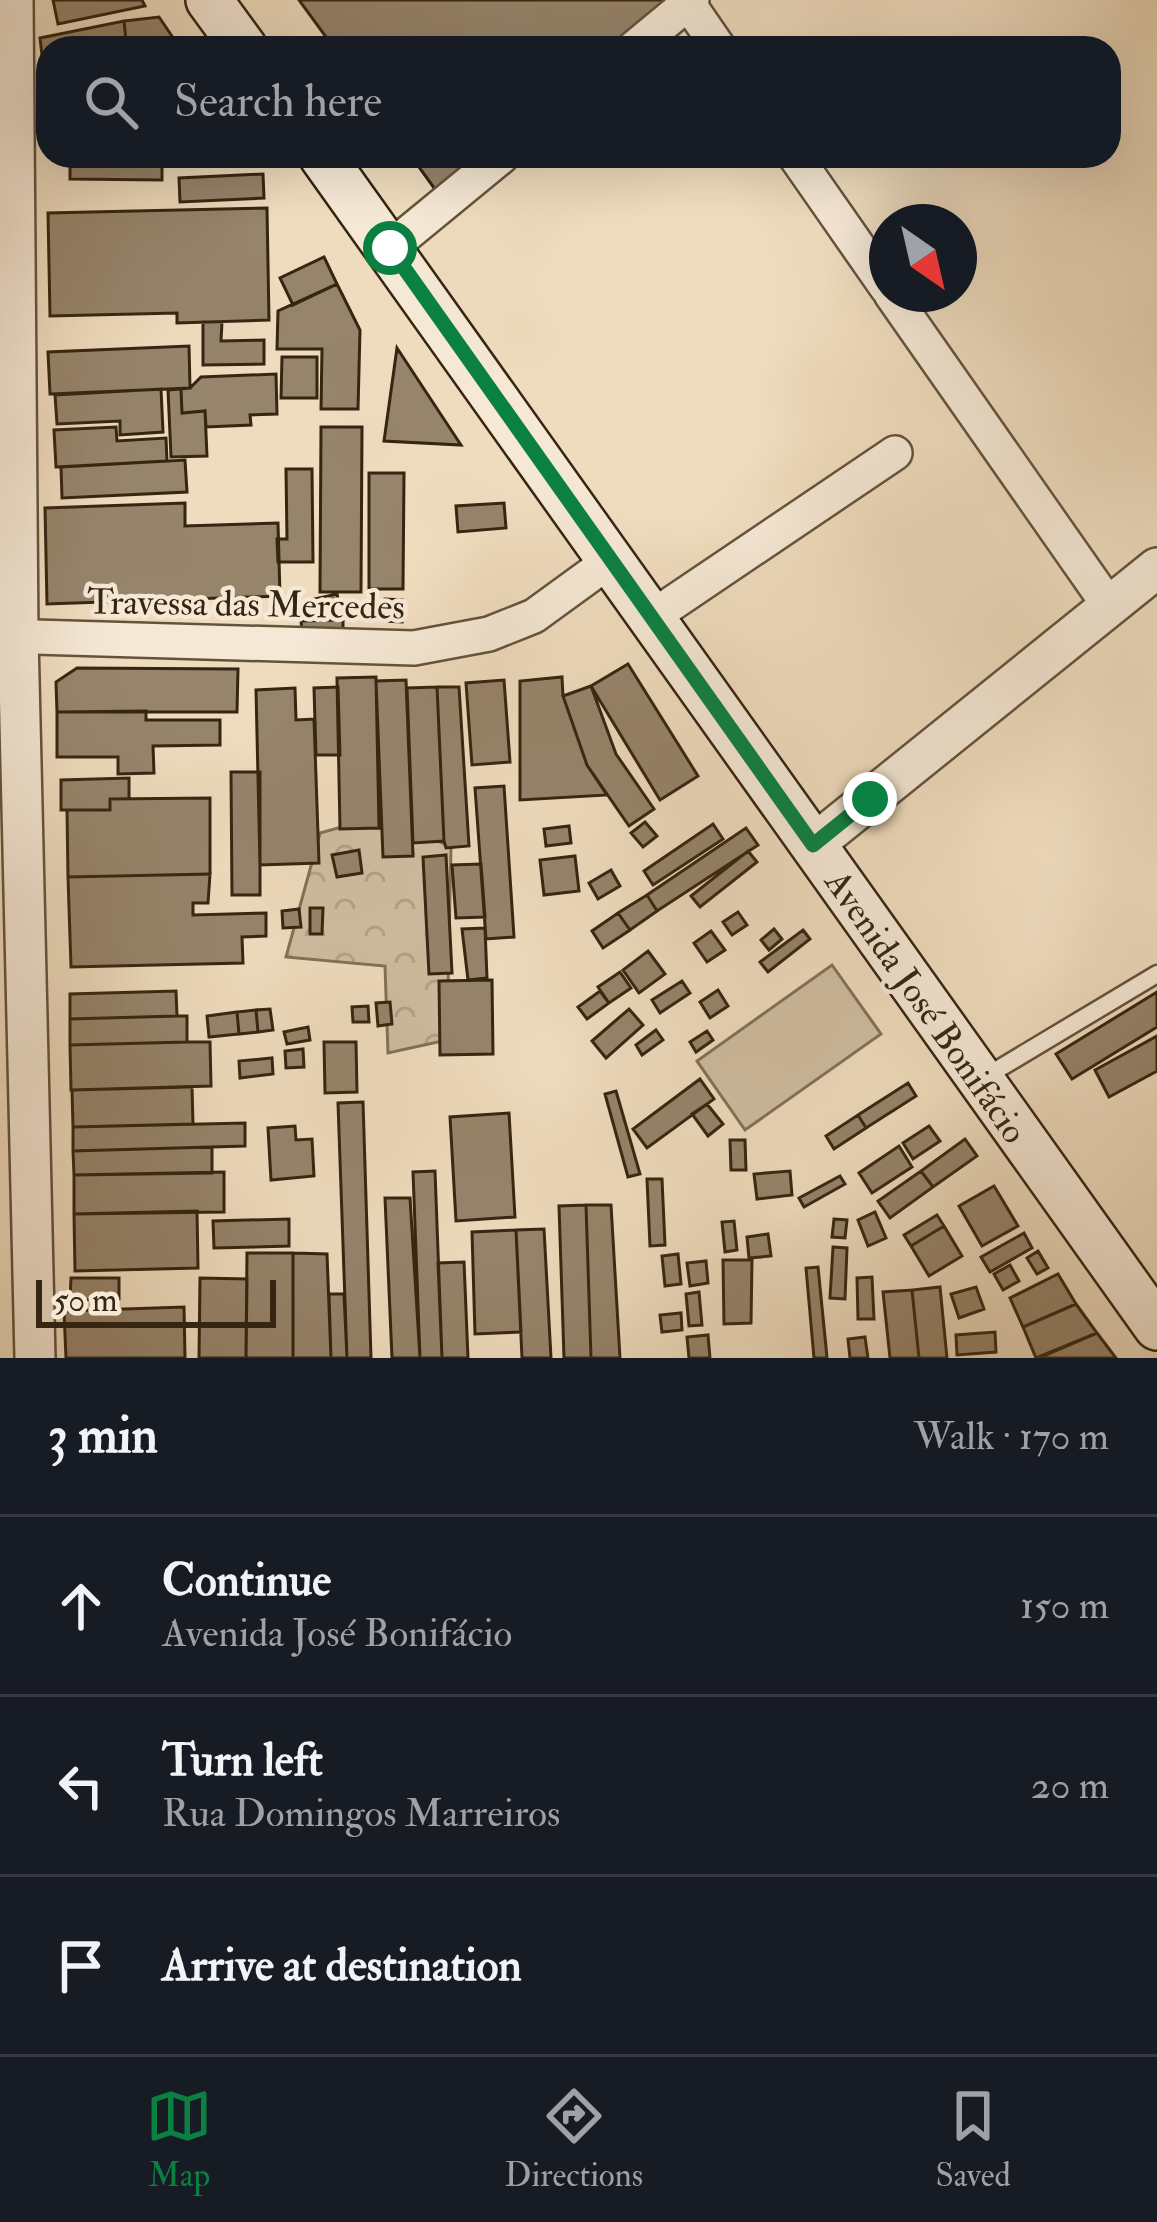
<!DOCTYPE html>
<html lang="en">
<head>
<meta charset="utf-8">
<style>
	:root { --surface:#171b24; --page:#20242c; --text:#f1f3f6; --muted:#9ea1a6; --line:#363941; --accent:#0b8043 }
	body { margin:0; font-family:"IM FELL Double Pica",serif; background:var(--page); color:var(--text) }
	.compass { position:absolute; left:869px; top:204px; width:108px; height:108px; border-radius:50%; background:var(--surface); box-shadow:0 12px 48px #0002; rotate:146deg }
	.scale { position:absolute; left:36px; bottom:30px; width:240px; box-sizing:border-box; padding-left:12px; border:6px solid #352511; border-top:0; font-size:33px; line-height:42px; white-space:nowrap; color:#352511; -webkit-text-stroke:9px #f5e8d5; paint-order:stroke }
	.stop { position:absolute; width:36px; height:36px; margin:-27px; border:9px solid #0b8043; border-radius:50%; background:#fff }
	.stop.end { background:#0b8043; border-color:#fff; box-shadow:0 3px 12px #0008 }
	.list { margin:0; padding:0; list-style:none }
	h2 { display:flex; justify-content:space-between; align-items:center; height:156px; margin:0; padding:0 48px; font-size:51px }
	h2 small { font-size:39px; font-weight:400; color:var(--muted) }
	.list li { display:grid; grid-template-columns:78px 1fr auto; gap:36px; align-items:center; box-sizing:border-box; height:180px; padding:0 48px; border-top:3px solid var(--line) }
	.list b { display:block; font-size:45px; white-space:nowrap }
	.list p { margin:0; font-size:39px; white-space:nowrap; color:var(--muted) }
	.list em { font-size:39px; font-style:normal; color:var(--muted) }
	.icon { flex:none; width:66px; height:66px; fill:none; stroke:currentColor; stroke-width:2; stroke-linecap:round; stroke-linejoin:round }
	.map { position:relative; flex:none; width:1157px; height:1358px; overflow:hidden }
	.search { position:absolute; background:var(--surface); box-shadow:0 12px 48px #0002; left:36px; right:36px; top:36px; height:132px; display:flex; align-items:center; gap:30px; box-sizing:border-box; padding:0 42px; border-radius:36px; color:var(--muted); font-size:45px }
	.sheet { height:696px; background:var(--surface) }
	nav { display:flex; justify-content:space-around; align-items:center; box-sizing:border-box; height:168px; border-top:3px solid var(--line); background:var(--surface); font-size:33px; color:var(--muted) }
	nav a { display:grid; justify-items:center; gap:6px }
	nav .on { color:var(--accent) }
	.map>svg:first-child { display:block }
</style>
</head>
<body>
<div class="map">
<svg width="1157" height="1358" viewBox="0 0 1157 1358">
	<defs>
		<pattern id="forest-crowns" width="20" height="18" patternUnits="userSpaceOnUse" patternTransform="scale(3)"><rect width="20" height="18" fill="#cfbda1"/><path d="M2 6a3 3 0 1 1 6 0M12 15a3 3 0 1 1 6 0" fill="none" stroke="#b2a28a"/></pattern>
	</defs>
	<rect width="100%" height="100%" fill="#efdcbe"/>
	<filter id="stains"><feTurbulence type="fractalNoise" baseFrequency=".00167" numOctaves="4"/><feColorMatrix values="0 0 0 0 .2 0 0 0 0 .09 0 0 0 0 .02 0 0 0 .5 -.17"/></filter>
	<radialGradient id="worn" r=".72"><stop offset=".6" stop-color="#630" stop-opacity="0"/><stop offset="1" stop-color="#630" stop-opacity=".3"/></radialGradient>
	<path fill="#cfbda1" stroke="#827159" stroke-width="3" d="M832,965L881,1034L745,1130L697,1061Z"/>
	<path fill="url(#forest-crowns)" stroke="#827159" stroke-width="3" d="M381,816L451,847L447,1040L388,1053L385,966L286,957L320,833Z"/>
	<path fill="#96846b" stroke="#352511" stroke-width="3" d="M53,0H142L145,6L58,24Z
		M299,0H681L615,48H334Z
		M159,17L180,48H137V40L126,41L124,21Z
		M124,21L126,41L133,40V48H48V63L43,64L40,38Z
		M70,156H162V180L70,179Z
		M411,156H491L442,199Z
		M263,174L264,198L180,202L179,178Z
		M267,208L269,320L177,323V313L50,316L48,213Z
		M324,257L337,284L293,305L280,278Z
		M337,284L360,330L358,409H321L322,349H277L278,311Z
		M203,322H222L221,341L264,340V364L203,365Z
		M189,346L190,388L50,394L48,352Z
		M397,348L461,445L384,441Z
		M282,357H317V398H281Z
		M276,374L277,414L250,415L251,425L206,427L205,411L182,413L181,389L190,388L201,377Z
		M161,389L163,432L120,435V421L57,424L55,395Z
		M181,389L182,413L205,411L207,456L171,457L168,390Z
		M116,427L117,441L166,438L167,461L56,467L54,430Z
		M321,427H362L361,592H320Z
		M185,460L187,492L62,498L61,467Z
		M286,469H312L313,562H278L277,539H287Z
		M369,473H404L403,589H369Z
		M185,503V526L278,523L280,596L47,604L45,508Z
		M504,503L506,528L458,532L456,506Z
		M337,594L340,606L308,613L306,601Z
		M385,599L402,600V622L384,621Z
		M343,620V630L302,631L301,621Z
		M628,664L698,776L660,800L591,686Z
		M77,668L238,669L237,712H57L56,682Z
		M376,677L379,828L340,829L337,678Z
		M562,677L563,696L587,765L607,795L520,800V681Z
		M406,680L413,856L383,857L376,681Z
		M504,680L510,762L472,765L466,683Z
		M591,686L616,754L654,809L629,826L587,765L563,696Z
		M338,687L340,755H316L314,688Z
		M437,687H459L469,846L446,848L444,841Z
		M437,687L444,841L413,843L407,688Z
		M295,688L296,720L314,719L319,863L260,865L256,690Z
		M146,711V720H220V745L153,746L154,773L118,774V757H57V712Z
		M231,772H260V895H232Z
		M129,778V799H110V810H61V780Z
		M504,786L514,937L486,939L475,788Z
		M210,798V874L68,877L67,810H110V799Z
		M645,822L657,836L643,847L631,833Z
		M713,824L723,839L653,885L644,871Z
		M569,826L571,843L546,846L544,829Z
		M746,828L758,845L657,911L647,895Z
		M359,850L362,873L337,877L332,855Z
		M748,851L757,862L700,907L691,896Z
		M446,855L452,973L429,974L423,857Z
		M575,856L579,891L544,895L540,860Z
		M481,864L485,917L456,918L452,865Z
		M611,870L620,886L598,899L589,883Z
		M210,874L208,903H193V915L266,913V936L242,937L243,963L71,967L68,877Z
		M647,895L657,911L630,930L618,913Z
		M310,908H323L322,934H310Z
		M299,909L301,927L283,928L282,911Z
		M738,912L747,925L732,935L723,922Z
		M618,913L630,930L603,948L592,931Z
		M485,928L487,978L468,980L462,929Z
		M774,929L782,939L769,950L761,940Z
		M803,930L810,939L768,972L760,962Z
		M711,931L725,950L707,962L694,943Z
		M648,951L665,974L639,993L623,970Z
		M620,972L631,988L609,1003L598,987Z
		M492,980L493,1054L440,1055L439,981Z
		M682,981L690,993L660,1013L652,1000Z
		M718,990L728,1006L710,1018L700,1002Z
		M176,991L177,1016L70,1019V994Z
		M600,991L609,1003L587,1019L578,1007Z
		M1157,992V1027L1072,1079L1056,1054Z
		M390,1002L392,1024L378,1026L376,1003Z
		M368,1006L369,1022H353L352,1007Z
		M270,1009L273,1030L258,1032L256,1010Z
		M629,1009L643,1025L606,1058L592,1041Z
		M256,1010L258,1032L239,1034L237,1012Z
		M237,1012L239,1034L209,1037L207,1016Z
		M177,1016H187V1042L70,1045V1019Z
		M308,1027L310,1040L287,1044L284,1032Z
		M656,1030L663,1040L642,1055L636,1045Z
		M707,1031L713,1040L696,1052L690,1042Z
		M1157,1036V1071L1109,1097L1095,1070Z
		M187,1042H210L211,1086L71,1090L70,1045Z
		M324,1042H356L357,1092L325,1093Z
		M303,1049L304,1067L286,1068L285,1051Z
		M272,1058L273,1074L240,1078L239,1061Z
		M700,1079L714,1099L647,1148L633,1129Z
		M908,1083L916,1096L866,1128L858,1115Z
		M192,1087L193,1124L73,1127L72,1090Z
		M616,1091L640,1174L628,1177L605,1094Z
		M363,1102L371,1358H347L338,1103Z
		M707,1104L723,1124L708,1136L692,1114Z
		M509,1113L515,1217L456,1221L450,1117Z
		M858,1115L866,1128L834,1149L826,1136Z
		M245,1123V1146L73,1151V1127Z
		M295,1126L296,1140L312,1139L314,1176L271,1180L268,1128Z
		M929,1126L940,1141L913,1159L903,1143Z
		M965,1139L977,1156L933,1187L921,1171Z
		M730,1140H745L746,1170H731Z
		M899,1146L912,1167L872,1193L859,1173Z
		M212,1147V1173L74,1175L73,1151Z
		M435,1171L442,1358H420L413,1172Z
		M790,1171L792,1195L757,1199L754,1174Z
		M921,1171L933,1187L890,1218L878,1201Z
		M224,1172V1212L74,1214V1175Z
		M840,1176L845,1184L804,1207L799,1198Z
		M647,1179H662L665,1245L650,1246Z
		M994,1186L1018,1226L982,1246L959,1206Z
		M385,1198H410L420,1358H392Z
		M586,1205H611L620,1358H591Z
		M586,1205L591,1358H564L559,1206Z
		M197,1211L198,1268L75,1271L74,1214Z
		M875,1212L886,1238L868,1246L858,1220Z
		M937,1215L944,1226L911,1246L904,1235Z
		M289,1219V1246L214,1248L213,1221Z
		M834,1219L847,1220L845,1238L832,1237Z
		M734,1221L737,1250L725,1252L722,1222Z
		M944,1226L962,1256L929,1276L911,1246Z
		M544,1229L551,1358H522L516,1230Z
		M516,1230L521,1332L475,1334L472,1232Z
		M1024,1233L1032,1248L990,1272L981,1257Z
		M768,1234L771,1256L749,1258L747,1237Z
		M833,1247L847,1248L845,1299L830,1298Z
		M1038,1251L1048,1268L1037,1274L1027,1258Z
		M247,1253H293V1358H246Z
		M293,1253L327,1254L331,1358H293Z
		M678,1254L681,1284L665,1286L662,1256Z
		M723,1260H752L751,1323L724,1324Z
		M706,1261L708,1283L690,1286L687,1263Z
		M464,1262L468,1358H442L438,1263Z
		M1010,1265L1019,1281L1003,1290L994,1274Z
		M818,1267L826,1347L827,1358H814L806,1268Z
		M1058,1274L1076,1304L1023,1327L1010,1298Z
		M872,1277L874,1319H858L857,1278Z
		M71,1278H119V1299L70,1300Z
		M200,1278L247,1279L246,1358H199Z
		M940,1287L947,1358H919L912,1290Z
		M976,1287L984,1309L959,1318L951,1294Z
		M912,1290L919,1358H890L883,1292Z
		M699,1292L702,1325L689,1326L686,1294Z
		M329,1294H344L347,1358H331Z
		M1076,1304L1097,1333L1036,1358L1023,1327Z
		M184,1307L185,1358H66L64,1311Z
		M681,1313L682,1330L662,1332L660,1315Z
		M995,1332L996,1352L957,1355L956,1335Z
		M1097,1333L1116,1358H1039Z
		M708,1335L710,1358H689L687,1337Z
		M865,1337L868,1358H850L848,1339Z"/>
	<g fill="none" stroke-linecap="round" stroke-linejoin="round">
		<defs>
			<path id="service" d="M980,1080L1157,974"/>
			<path id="minor" d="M688,3L719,48
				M634,48L692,0
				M795,156L887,288
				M390,248L502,156
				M891,294L1110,607
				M652,617L895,453
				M0,636L414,648L489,634L534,616L611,560"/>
			<path id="tertiary" d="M13,0L18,637L35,1358
				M813,845L1157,568"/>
			<path id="secondary" d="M209,0L244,48
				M322,156L1157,1327"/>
		</defs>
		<use href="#service" stroke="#64533c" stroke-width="21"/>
		<use href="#minor" stroke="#64533c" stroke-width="38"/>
		<use href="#tertiary" stroke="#64533c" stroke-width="44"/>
		<use href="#secondary" stroke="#352511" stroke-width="50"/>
		<use href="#service" stroke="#f5e8d5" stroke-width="16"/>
		<use href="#minor" stroke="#f5e8d5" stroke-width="33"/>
		<use href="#tertiary" stroke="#f5e8d5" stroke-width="39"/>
		<use href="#secondary" stroke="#f5e8d5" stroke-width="45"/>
	</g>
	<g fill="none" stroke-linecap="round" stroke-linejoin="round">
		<path stroke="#0b8043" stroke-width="15" d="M390,248L813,845L870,799"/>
	</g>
	<g text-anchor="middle" stroke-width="9" stroke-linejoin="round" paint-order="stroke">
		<g font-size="36" fill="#352511" stroke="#f5e8d5">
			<text transform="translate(246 603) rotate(1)" y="13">Travessa das Mercedes</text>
			<text transform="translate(927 1006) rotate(55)" y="13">Avenida José Bonifácio</text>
		</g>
	</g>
	<rect width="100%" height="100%" filter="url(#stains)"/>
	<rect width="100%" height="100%" fill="url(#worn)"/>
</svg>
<svg class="compass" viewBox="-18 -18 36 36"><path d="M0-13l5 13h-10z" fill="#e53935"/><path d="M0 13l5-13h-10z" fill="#9ea1a6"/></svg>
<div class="scale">50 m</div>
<div class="stop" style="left:390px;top:248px"></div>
<div class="stop end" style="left:870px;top:799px"></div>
<div class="search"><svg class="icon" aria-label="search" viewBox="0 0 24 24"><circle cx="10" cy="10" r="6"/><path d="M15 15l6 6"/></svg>Search here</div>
</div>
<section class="sheet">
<h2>3 min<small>Walk · 170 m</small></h2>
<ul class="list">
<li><svg class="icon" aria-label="ahead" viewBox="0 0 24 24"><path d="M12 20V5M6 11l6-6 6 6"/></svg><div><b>Continue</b><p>Avenida José Bonifácio</p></div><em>150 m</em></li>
<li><svg class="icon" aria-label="left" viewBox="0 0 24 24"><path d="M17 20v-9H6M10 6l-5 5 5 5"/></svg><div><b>Turn left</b><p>Rua Domingos Marreiros</p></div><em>20 m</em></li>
<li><svg class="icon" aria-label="arrive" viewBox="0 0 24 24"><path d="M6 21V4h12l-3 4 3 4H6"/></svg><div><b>Arrive at destination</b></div></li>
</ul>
</section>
<nav>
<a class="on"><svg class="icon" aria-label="map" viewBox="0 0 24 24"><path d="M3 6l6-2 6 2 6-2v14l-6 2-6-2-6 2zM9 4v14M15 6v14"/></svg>Map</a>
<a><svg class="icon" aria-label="directions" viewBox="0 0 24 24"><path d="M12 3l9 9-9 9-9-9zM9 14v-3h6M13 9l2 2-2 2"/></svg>Directions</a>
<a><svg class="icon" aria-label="saved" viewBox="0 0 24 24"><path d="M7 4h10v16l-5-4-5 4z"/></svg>Saved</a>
</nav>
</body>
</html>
